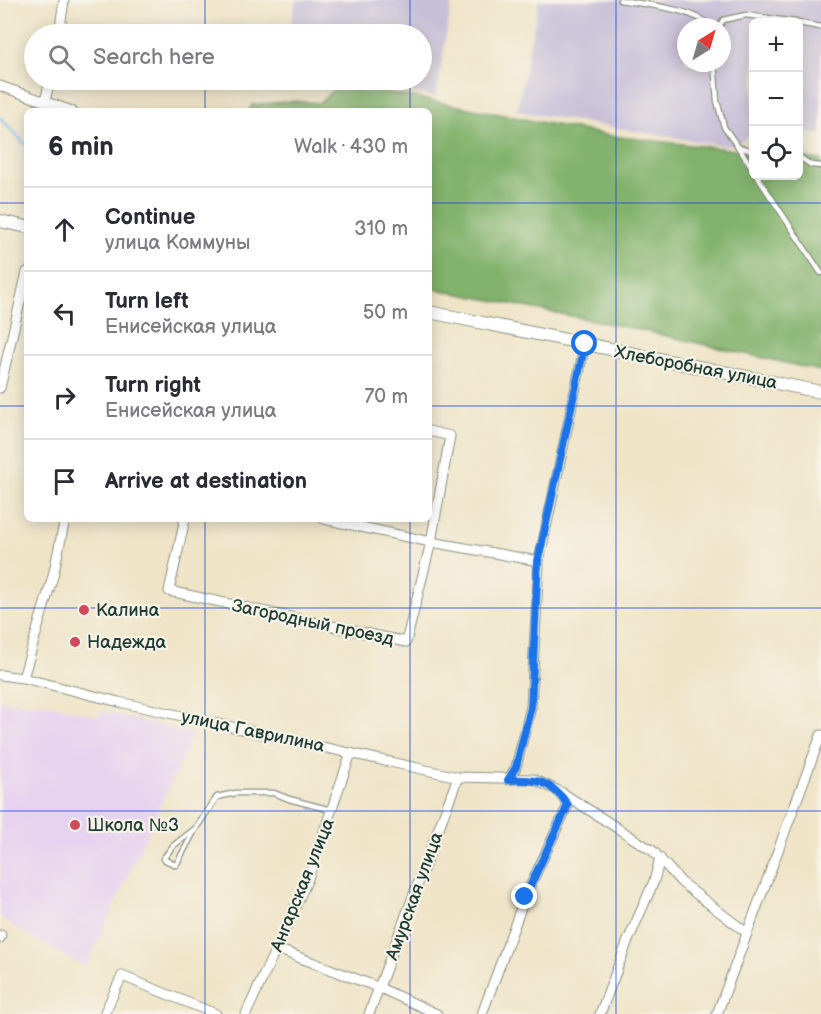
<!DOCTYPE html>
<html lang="en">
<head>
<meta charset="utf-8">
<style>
	:root { --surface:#fff; --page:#f7f7f7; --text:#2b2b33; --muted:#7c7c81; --line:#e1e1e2 }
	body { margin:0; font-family:"Balsamiq Sans",sans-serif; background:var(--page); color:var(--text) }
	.controls { position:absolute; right:18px; top:18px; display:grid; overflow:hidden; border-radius:9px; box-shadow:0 3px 15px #0003 }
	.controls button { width:54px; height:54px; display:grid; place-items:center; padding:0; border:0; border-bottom:2px solid var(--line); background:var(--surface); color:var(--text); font:30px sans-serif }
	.compass { position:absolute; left:677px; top:18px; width:54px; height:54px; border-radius:50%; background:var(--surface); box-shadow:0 3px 15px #0003; rotate:37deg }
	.stop { position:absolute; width:18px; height:18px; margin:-14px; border:4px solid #1a73e8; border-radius:50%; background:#fff }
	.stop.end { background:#1a73e8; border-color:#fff; box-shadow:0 2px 6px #0008 }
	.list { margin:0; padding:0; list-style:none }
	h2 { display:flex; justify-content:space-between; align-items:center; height:78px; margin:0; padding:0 24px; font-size:26px }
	h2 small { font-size:20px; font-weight:400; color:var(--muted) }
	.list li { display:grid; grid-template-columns:39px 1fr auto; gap:18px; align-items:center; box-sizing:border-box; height:84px; padding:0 24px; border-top:2px solid var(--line) }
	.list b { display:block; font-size:22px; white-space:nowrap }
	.list p { margin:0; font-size:20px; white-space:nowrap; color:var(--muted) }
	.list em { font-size:20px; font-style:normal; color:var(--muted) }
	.icon { flex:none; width:33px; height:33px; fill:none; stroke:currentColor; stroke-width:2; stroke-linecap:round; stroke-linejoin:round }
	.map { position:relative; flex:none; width:821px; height:1014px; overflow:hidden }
	.search { position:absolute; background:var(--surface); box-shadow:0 3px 15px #0003; left:24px; top:24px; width:408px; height:66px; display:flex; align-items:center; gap:15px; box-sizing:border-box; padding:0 21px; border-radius:33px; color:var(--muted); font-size:22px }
	.panel { position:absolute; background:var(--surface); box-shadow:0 3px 15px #0003; left:24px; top:108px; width:408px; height:414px; border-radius:9px }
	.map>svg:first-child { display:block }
</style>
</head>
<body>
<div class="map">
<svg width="821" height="1014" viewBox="0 0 821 1014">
	<rect width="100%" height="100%" fill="#f7f3e8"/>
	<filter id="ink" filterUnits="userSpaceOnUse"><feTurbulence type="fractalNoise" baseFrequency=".0167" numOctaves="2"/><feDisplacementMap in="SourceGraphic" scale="12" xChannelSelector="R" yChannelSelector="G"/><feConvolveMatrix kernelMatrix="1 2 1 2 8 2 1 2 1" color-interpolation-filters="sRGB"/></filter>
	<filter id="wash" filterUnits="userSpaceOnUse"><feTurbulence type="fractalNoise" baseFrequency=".008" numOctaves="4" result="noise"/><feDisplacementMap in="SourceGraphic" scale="24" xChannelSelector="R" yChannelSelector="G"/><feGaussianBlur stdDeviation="1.35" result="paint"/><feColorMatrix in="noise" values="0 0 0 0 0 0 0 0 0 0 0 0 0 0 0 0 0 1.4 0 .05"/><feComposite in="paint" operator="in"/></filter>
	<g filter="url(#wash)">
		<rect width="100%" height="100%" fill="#efe4c8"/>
		<path fill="#e7d2ef" d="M0,700L32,704L45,703L99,717L101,711L193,734L86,967L17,929L0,917Z"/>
		<path fill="#c8bfd8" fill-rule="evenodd" d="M296,0H452L436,97L355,80H422V34H289Z
			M539,0H821V135L799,131L798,22H754L753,133L739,143L724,146L517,111ZM686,27H722V63H686Z"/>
		<path fill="#82b26c" stroke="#507850" stroke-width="1.5" d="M340,83L611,136L753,152L754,176H798L799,157L821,160V371L627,327L429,288V111H249L252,105L293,101L320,103Z"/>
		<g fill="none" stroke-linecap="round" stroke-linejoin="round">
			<path stroke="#81bdf3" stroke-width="3" d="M0,118L27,146"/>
		</g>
	</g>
	<g filter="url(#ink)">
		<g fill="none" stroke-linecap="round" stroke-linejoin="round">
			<defs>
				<path id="service" d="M620,0C646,5 693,8 712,27
					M798,23L821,27
					M719,27L723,20L746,15L796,22
					M714,63L717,101L724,127L754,170
					M738,147L754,151
					M798,156L811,165L821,166
					M757,176L821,273
					M196,828L176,865L163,859L173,846L196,828L217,797L236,793H274L289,799L331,810"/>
				<path id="minor" d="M59,34L64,0
					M0,86L72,111
					M45,101L50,80
					M0,388L27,272
					M185,519L169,591L406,642L431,542L450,436L429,431
					M324,519L431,542L539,561
					M0,675L23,678L119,702L458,777L533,779L557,790L568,805L525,897L482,1014
					M23,678L53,576L65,519
					M508,780L516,767L531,707L539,561L585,344
					M561,792L653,851L682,883L747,933
					M0,938L1,935
					M277,949L380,988L437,1014
					M104,1014L122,976L216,1014
					M246,1014L307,881L351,753
					M369,1014L458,777
					M600,1014L627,943L654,881L660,858
					M717,1014L821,735"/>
				<path id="secondary" d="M0,221L27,227
					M429,312L821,392"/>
			</defs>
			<use href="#service" stroke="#87907e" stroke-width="7"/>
			<use href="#minor" stroke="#87907e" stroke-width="11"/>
			<use href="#secondary" stroke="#87907e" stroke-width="14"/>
			<use href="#service" stroke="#fff" stroke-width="4.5"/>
			<use href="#minor" stroke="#fff" stroke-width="9"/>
			<use href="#secondary" stroke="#fff" stroke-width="12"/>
		</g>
	</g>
	<g fill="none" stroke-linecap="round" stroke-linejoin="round" filter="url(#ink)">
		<path stroke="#1a73e8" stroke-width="8" d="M525,897L568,805C550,780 538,779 508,780L516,767L531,707L538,561L585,344"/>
	</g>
	<path fill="none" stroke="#1d4ed8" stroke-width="1.5" stroke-opacity="0.55" d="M205,0V34M410,0V34M616,0V1014M205,80V111M410,80V111M0,203H27M429,203H821M0,406H27M429,406H821M205,519V1014M410,519V1014M0,608H821M0,811H821"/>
	<g fill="#d1495b" stroke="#f7f3e8" stroke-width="2">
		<circle cx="84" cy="610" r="6"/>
		<circle cx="75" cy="642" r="6"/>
		<circle cx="75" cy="825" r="6"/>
	</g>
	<g text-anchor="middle" stroke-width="4.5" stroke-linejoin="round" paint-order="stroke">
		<g font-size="18" fill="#1f3d34" stroke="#f7f3e8">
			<text transform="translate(696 367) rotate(11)" y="6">Хлеборобная улица</text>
			<text transform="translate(313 622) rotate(12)" y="6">Загородный проезд</text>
			<text transform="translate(253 731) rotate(12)" y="6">улица Гаврилина</text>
			<text transform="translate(302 885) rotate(-68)" y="6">Ангарская улица</text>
			<text transform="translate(414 896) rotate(-70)" y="6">Амурская улица</text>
		</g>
		<g font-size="18" fill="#1f3d34" stroke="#f7f3e8" text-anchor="start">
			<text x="96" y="616">Калина</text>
			<text x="87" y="648">Надежда</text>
			<text x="87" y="831">Школа №3</text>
		</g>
	</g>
</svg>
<div class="controls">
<button>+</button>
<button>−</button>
<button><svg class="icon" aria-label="locate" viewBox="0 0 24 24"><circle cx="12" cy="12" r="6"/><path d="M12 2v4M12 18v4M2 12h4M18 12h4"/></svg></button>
</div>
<svg class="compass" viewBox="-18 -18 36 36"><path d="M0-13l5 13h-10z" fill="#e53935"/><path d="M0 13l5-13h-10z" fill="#7c7c81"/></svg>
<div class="stop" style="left:585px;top:344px"></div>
<div class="stop end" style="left:525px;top:897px"></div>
<div class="search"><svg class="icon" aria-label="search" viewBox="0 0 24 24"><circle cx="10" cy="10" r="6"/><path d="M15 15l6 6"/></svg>Search here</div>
<section class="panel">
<h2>6 min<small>Walk · 430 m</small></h2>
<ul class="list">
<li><svg class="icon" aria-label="ahead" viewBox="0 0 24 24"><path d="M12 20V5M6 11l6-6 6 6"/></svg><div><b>Continue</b><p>улица Коммуны</p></div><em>310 m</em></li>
<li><svg class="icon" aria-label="left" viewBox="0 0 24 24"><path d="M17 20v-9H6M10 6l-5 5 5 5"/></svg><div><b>Turn left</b><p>Енисейская улица</p></div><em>50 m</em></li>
<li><svg class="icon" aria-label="right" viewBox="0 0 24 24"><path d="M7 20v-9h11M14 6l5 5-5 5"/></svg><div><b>Turn right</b><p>Енисейская улица</p></div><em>70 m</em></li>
<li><svg class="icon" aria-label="arrive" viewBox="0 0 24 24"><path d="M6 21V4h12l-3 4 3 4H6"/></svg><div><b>Arrive at destination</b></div></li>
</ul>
</section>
</div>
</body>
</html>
